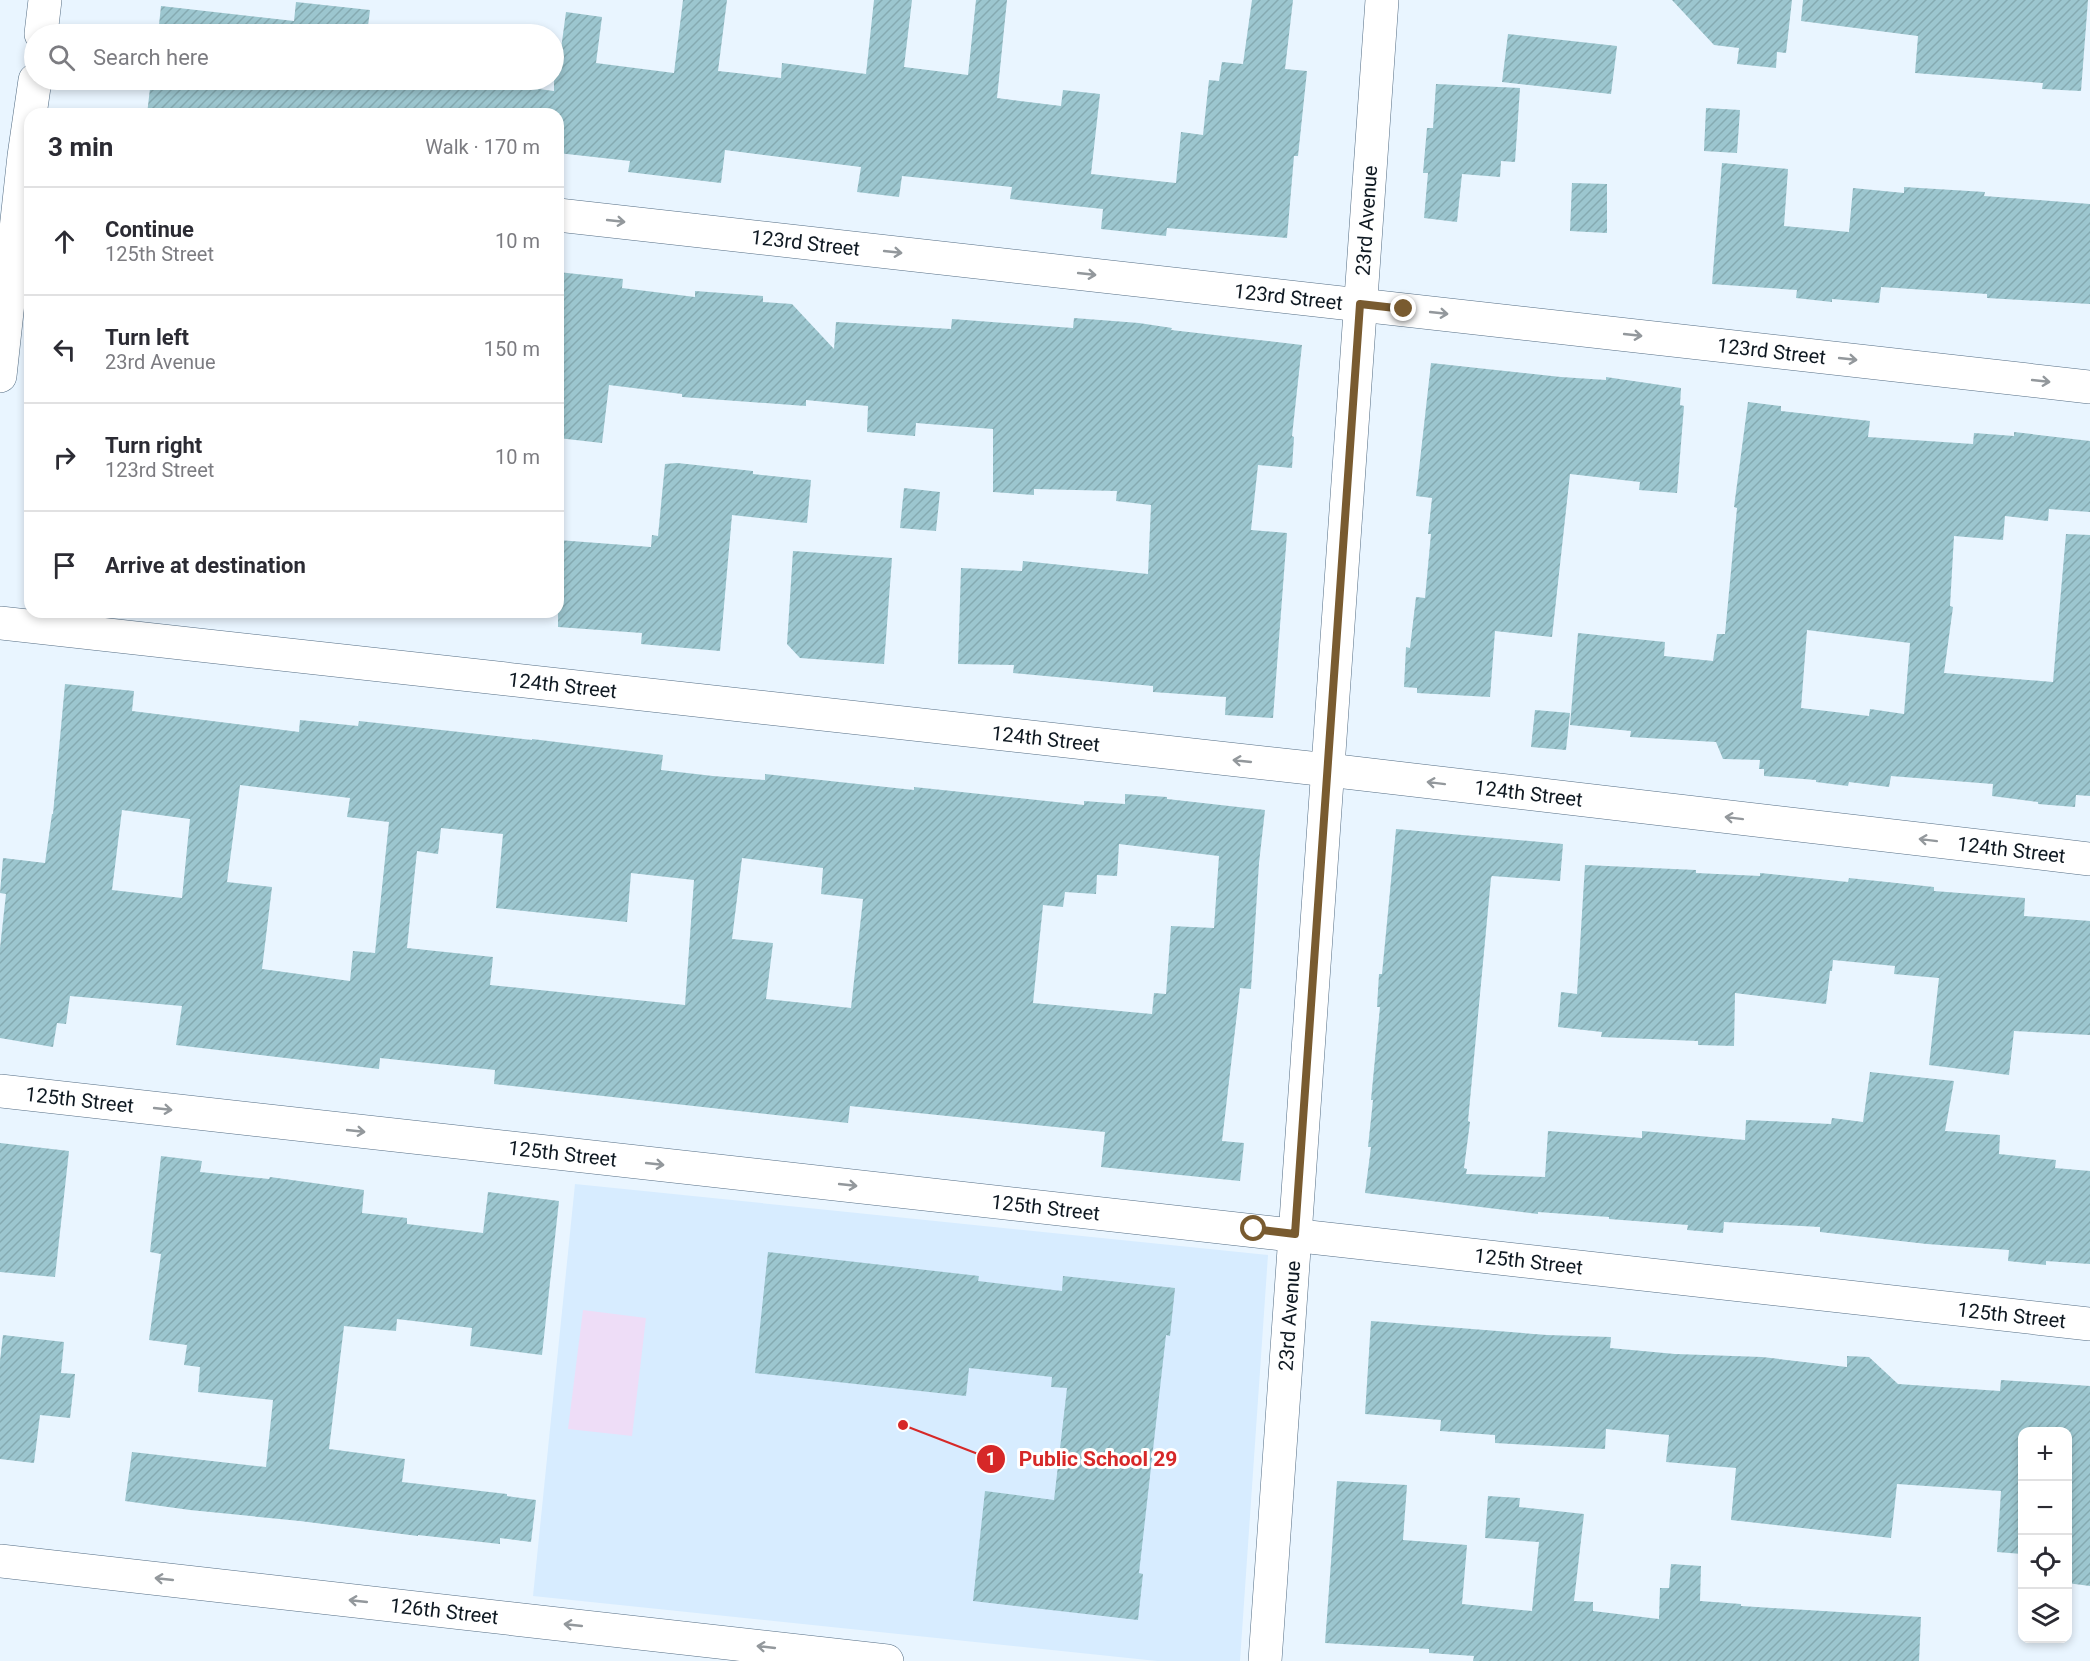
<!DOCTYPE html>
<html lang="en">
<head>
<meta charset="utf-8">
<style>
	:root { --surface:#fff; --page:#f7f7f7; --text:#2b2b33; --muted:#7c7c81; --line:#e1e1e2 }
	body { margin:0; font-family:Roboto,sans-serif; background:var(--page); color:var(--text) }
	.controls { position:absolute; right:18px; bottom:18px; display:grid; overflow:hidden; border-radius:12px; box-shadow:0 3px 9px #0003 }
	.controls button { width:54px; height:54px; display:grid; place-items:center; padding:0; border:0; border-bottom:2px solid var(--line); background:var(--surface); color:var(--text); font:30px sans-serif }
	.stop { position:absolute; width:18px; height:18px; margin:-14px; border:4px solid #795b30; border-radius:50%; background:#fff }
	.stop.end { background:#795b30; border-color:#fff; box-shadow:0 2px 6px #0008 }
	.list { margin:0; padding:0; list-style:none }
	h2 { display:flex; justify-content:space-between; align-items:center; height:78px; margin:0; padding:0 24px; font-size:26px }
	h2 small { font-size:20px; font-weight:400; color:var(--muted) }
	.list li { display:grid; grid-template-columns:39px 1fr auto; gap:18px; align-items:center; box-sizing:border-box; height:108px; padding:0 24px; border-top:2px solid var(--line) }
	.list b { display:block; font-size:22px; white-space:nowrap }
	.list p { margin:0; font-size:20px; white-space:nowrap; color:var(--muted) }
	.list em { font-size:20px; font-style:normal; color:var(--muted) }
	.icon { flex:none; width:33px; height:33px; fill:none; stroke:currentColor; stroke-width:2; stroke-linecap:round; stroke-linejoin:round }
	.map { position:relative; flex:none; width:2090px; height:1661px; overflow:hidden }
	.search { position:absolute; background:var(--surface); box-shadow:0 3px 9px #0003; left:24px; top:24px; width:540px; height:66px; display:flex; align-items:center; gap:15px; box-sizing:border-box; padding:0 21px; border-radius:33px; color:var(--muted); font-size:22px }
	.panel { position:absolute; background:var(--surface); box-shadow:0 3px 9px #0003; left:24px; top:108px; width:540px; height:510px; border-radius:18px }
	.map>svg:first-child { display:block }
</style>
</head>
<body>
<div class="map">
<svg width="2090" height="1661" viewBox="0 0 2090 1661">
	<defs>
		<pattern id="building-hatch" width="6" height="6" patternUnits="userSpaceOnUse" patternTransform="scale(1.5)"><rect width="6" height="6" fill="#9cc6cf"/><path d="M-1 1l2-2M0 6l6-6M5 7l2-2" fill="none" stroke="#85aab1"/></pattern>
	</defs>
	<rect width="100%" height="100%" fill="#e9f5ff"/>
	<path fill="#d7ecff" d="M575,1184L1268,1255L1240,1661H1157L533,1596Z"/>
	<path fill="#eeddf7" d="M583,1310L646,1318L632,1436L568,1429Z"/>
	<path fill="url(#building-hatch)" fill-rule="evenodd" d="M683,0H727L718,71L781,78L782,63L866,74L874,0H912L904,67L968,75L976,0H1007L997,98L1061,106L1063,90L1100,94L1091,174L1176,183L1181,132L1203,135L1209,80L1219,81L1222,62L1243,64L1252,0H1293L1285,69L1307,71L1298,156H1294L1287,238L1167,228L1166,236L1101,229L1103,209L1010,199L1012,187L902,176L899,197L857,192L861,167L725,150L721,183L628,172L630,161L558,153V114H147L151,80H471L554,91V48L561,49L566,12L602,17L596,63L674,73Z
		M1672,0H1792L1786,53L1777,52L1776,68L1737,64L1739,48L1714,45Z
		M1803,0H2088L2081,91L2042,89L2043,83L1915,73L1918,36L1801,21Z
		M296,2L370,10L367,34H158L161,6L294,21Z
		M1508,34L1617,46L1611,94L1502,82Z
		M1436,84L1520,88L1515,162L1501,161L1500,177L1462,174L1457,222L1424,218L1428,173H1423L1427,128H1433Z
		M1706,108L1740,110L1737,153L1704,151Z
		M1722,163L1788,169L1784,226L1849,232L1853,188L1904,193V187L1985,192L1984,196L2090,204V304L1987,298V294L1881,287L1879,303L1832,299V302L1796,298L1797,290L1712,284Z
		M1572,183L1607,184V233L1570,231Z
		M558,272L623,279L622,288L695,297V291L763,296V302L792,304L834,349L836,322L951,329L952,319L1073,328L1074,318L1139,323L1172,328L1171,330L1302,345L1292,436L1294,437L1292,468L1258,465L1251,530L1287,533L1273,718L1225,715L1226,697L1153,692V686L1013,673L1014,665L958,664L961,568L1022,571L1023,561L1148,574L1151,505L1116,501L1117,491L1034,489V495L993,492V429L916,423L915,436L867,432L868,406L806,400V406L682,397V394L609,385L602,443L558,438Z
		M1431,363L1561,377L1606,380V377L1681,388L1680,405L1684,406L1677,493L1639,490L1640,482L1570,474L1552,637L1495,631L1490,697L1417,693V688L1404,687L1406,647L1410,648L1416,597L1425,598L1431,534H1428L1432,498L1416,496Z
		M1748,402L1781,406V411L1870,421L1868,437L1973,444L1974,433L2014,436V432L2090,441V512L2049,509L2048,521L2005,516L2003,540L1954,536L1950,606L1953,607L1944,673L2053,682L2066,534L2090,535V796L2076,795L2075,807L2038,804V802L1992,796L1993,784L1891,776L1889,787L1849,782L1848,786L1816,782V780L1764,776V769H1759L1760,760L1723,759L1716,742L1630,737L1631,731L1570,725L1578,633L1665,642L1664,656L1713,661L1717,634H1725L1737,508L1734,507ZM1807,630L1910,643L1904,714L1870,709L1869,716L1801,708Z
		M677,463L753,471V474L811,480L807,523L732,515L720,651L641,644L642,633L558,627V540L651,547L652,535L658,536L665,464Z
		M904,488L940,492L936,531L900,528Z
		M793,551L892,558L884,664L800,658L787,644Z
		M65,684L134,691L132,711L299,732L300,720L358,726L359,721L532,740V739L663,755L661,770L713,776L765,780V774L914,790V787L1084,805V801L1125,804V794L1167,797V799L1265,810L1259,863L1251,989L1240,988L1222,1141L1244,1143L1240,1181L1101,1167L1105,1132L850,1106L848,1123L494,1084L495,1070L380,1058L379,1069L176,1045L182,1006L70,996L66,1024L57,1023L53,1047L0,1038V948L6,894L0,893L3,858L45,863L52,814H53ZM240,785L350,798L347,817L389,822L375,953L353,951L350,981L262,969L272,887L227,882ZM122,810L190,819L182,898L112,890ZM441,828L503,834L496,908L627,922L631,873L694,880L685,1005L490,985L493,957L407,948L417,851L438,854ZM1119,844L1219,856L1214,928L1171,926L1166,994L1154,993L1152,1014L1033,1003L1043,905L1063,907L1065,892L1096,894L1097,875L1117,876ZM742,858L823,868L821,894L863,899L851,1008L766,999L773,943L732,939Z
		M1535,710L1570,713L1566,750L1531,747Z
		M1396,829L1563,844L1560,881L1492,876L1491,878L1468,1121L1470,1122L1464,1168L1467,1169L1466,1174L1545,1177L1548,1131L1642,1138V1131L1745,1140L1746,1120L1831,1124L1832,1118L1863,1122L1870,1072L1954,1081L1945,1131L2000,1135L1999,1154L2056,1160L2055,1168L2090,1171V1264L2046,1261V1265L2008,1261L2009,1250L1927,1244L1820,1232V1227L1724,1222L1723,1233L1687,1230L1688,1225L1609,1219V1217L1538,1212V1214L1365,1193L1371,1147H1368L1373,1100H1371L1380,1007H1377L1379,974H1382Z
		M1585,865L1696,870V873L1760,876V873L1848,882L1849,878L1934,887V891L2025,898L2024,916L2090,921V1035L2014,1031L2009,1075L1929,1065L1939,978L1894,974L1895,966L1833,960L1832,971H1830L1826,1004L1735,993L1734,1046L1698,1045V1041L1601,1037L1602,1032L1558,1027L1561,992L1577,994Z
		M0,1143L69,1151L55,1277L0,1272Z
		M161,1156L202,1161L200,1172L269,1179L270,1177L364,1190L362,1213L407,1218V1224L483,1233L488,1192L559,1201L542,1355L470,1346L472,1328L397,1319L396,1331L344,1326L329,1449L405,1459L402,1482L507,1494V1496L536,1500L531,1542L500,1538V1544L418,1535V1536L300,1521L190,1510L125,1501L132,1452L266,1467L273,1400L198,1392L200,1367L184,1365L187,1345L149,1340L161,1254L150,1252Z
		M768,1252L979,1276L978,1281L1062,1291L1063,1276L1175,1288L1170,1336L1166,1335L1139,1573L1143,1574L1138,1620L973,1601L985,1491L1054,1500L1067,1388L1051,1387L1052,1377L969,1368L966,1396L755,1373Z
		M1371,1321L1547,1335L1611,1337L1610,1348L1675,1354L1762,1357L1847,1367V1356L1869,1357L1898,1384L2000,1391L2001,1380L2090,1386V1586L2067,1583V1431H2022V1554L1997,1552L2001,1491L1897,1484L1891,1538L1731,1520L1736,1468L1666,1462L1669,1435L1606,1429L1605,1449L1495,1443V1435L1440,1431L1441,1420L1365,1414Z
		M3,1335L64,1342L61,1373L75,1374L70,1418L40,1415L34,1463L0,1459V1361Z
		M1337,1481L1407,1485L1403,1540L1467,1545L1462,1604L1532,1611L1539,1542L1485,1538L1488,1496L1520,1498L1519,1507L1584,1514L1574,1601L1593,1602V1611L1659,1619L1660,1588H1669L1671,1564L1701,1566L1700,1601L1741,1604V1606L1921,1617L1919,1661H1473L1474,1656L1429,1653V1649L1325,1643Z"/>
	<g fill="none" stroke-linecap="round" stroke-linejoin="round">
		<defs>
			<g id="minor">
				<path d="M41,34L45,0"/>
				<path id="s1" d="M558,215L2090,387"/>
				<path d="M0,376L24,156L35,80"/>
				<path id="s2" d="M0,623L1328,770L2090,859"/>
				<path id="s3" d="M0,1091L2090,1324"/>
				<path id="s4" d="M0,1561L887,1661"/>
				<path id="s5" d="M1265,1661L1382,0"/>
			</g>
		</defs>
		<use href="#minor" stroke="#546d84" stroke-width="34"/>
		<use href="#minor" stroke="#fff" stroke-width="33"/>
	</g>
	<defs><path id="oneway-shaft" d="M-6 0H5M1.5-3L5.5 0L1.5 3" fill="none" stroke-width="1.6" stroke-linecap="round" stroke-linejoin="round" transform="scale(1.5)"/></defs>
	<g stroke="#93989c">
		<use href="#oneway-shaft" transform="translate(616 221) rotate(6)"/>
		<use href="#oneway-shaft" transform="translate(893 252) rotate(6)"/>
		<use href="#oneway-shaft" transform="translate(1087 274) rotate(6)"/>
		<use href="#oneway-shaft" transform="translate(1439 313) rotate(6)"/>
		<use href="#oneway-shaft" transform="translate(1633 335) rotate(6)"/>
		<use href="#oneway-shaft" transform="translate(1848 359) rotate(6)"/>
		<use href="#oneway-shaft" transform="translate(2041 381) rotate(6)"/>
		<use href="#oneway-shaft" transform="translate(1242 761) rotate(-174)"/>
		<use href="#oneway-shaft" transform="translate(1436 783) rotate(-173)"/>
		<use href="#oneway-shaft" transform="translate(1734 818) rotate(-173)"/>
		<use href="#oneway-shaft" transform="translate(1928 840) rotate(-173)"/>
		<use href="#oneway-shaft" transform="translate(163 1109) rotate(6)"/>
		<use href="#oneway-shaft" transform="translate(356 1131) rotate(6)"/>
		<use href="#oneway-shaft" transform="translate(655 1164) rotate(6)"/>
		<use href="#oneway-shaft" transform="translate(848 1185) rotate(6)"/>
		<use href="#oneway-shaft" transform="translate(164 1579) rotate(-174)"/>
		<use href="#oneway-shaft" transform="translate(358 1601) rotate(-174)"/>
		<use href="#oneway-shaft" transform="translate(573 1625) rotate(-174)"/>
		<use href="#oneway-shaft" transform="translate(766 1647) rotate(-174)"/>
	</g>
	<g fill="none" stroke-linecap="round" stroke-linejoin="round">
		<path stroke="#795b30" stroke-width="8" d="M1254,1229L1295,1234L1360,304L1404,309"/>
	</g>
	<g text-anchor="middle" stroke-width="6" stroke-linejoin="round" paint-order="stroke">
		<g font-size="20" fill="#0f1922" stroke="#fff">
			<text dy="7" stroke="none"><textPath href="#s5" startOffset="1444">23rd Avenue</textPath></text>
			<text dy="7" stroke="none"><textPath href="#s1" startOffset="249">123rd Street</textPath></text>
			<text dy="7" stroke="none"><textPath href="#s1" startOffset="735">123rd Street</textPath></text>
			<text dy="7" stroke="none"><textPath href="#s1" startOffset="1221">123rd Street</textPath></text>
			<text dy="7" stroke="none"><textPath href="#s2" startOffset="566">124th Street</textPath></text>
			<text dy="7" stroke="none"><textPath href="#s2" startOffset="1052">124th Street</textPath></text>
			<text dy="7" stroke="none"><textPath href="#s2" startOffset="1538">124th Street</textPath></text>
			<text dy="7" stroke="none"><textPath href="#s2" startOffset="2024">124th Street</textPath></text>
			<text dy="7" stroke="none"><textPath href="#s3" startOffset="80">125th Street</textPath></text>
			<text dy="7" stroke="none"><textPath href="#s3" startOffset="566">125th Street</textPath></text>
			<text dy="7" stroke="none"><textPath href="#s3" startOffset="1052">125th Street</textPath></text>
			<text dy="7" stroke="none"><textPath href="#s3" startOffset="1538">125th Street</textPath></text>
			<text dy="7" stroke="none"><textPath href="#s5" startOffset="346">23rd Avenue</textPath></text>
			<text dy="7" stroke="none"><textPath href="#s3" startOffset="2024">125th Street</textPath></text>
			<text dy="7" stroke="none"><textPath href="#s4" startOffset="447">126th Street</textPath></text>
		</g>
	</g>
	<path fill="none" stroke="#d62828" stroke-width="2" d="M903 1425L991 1459"/>
	<g fill="#d62828" stroke="#fff" stroke-width="2">
		<circle cx="903" cy="1425" r="6"/>
		<circle cx="991" cy="1459" r="15"/>
	</g>
	<g font-size="18" text-anchor="middle" font-weight="bold" fill="#fff">
		<text x="991" y="1465">1</text>
	</g>
	<g font-size="21" text-anchor="middle" font-weight="bold" fill="#d62828" stroke="#fff" stroke-width="6" stroke-linejoin="round" paint-order="stroke">
		<text x="1098" y="1466">Public School 29</text>
	</g>
</svg>
<div class="controls">
<button>+</button>
<button>−</button>
<button><svg class="icon" aria-label="locate" viewBox="0 0 24 24"><circle cx="12" cy="12" r="6"/><path d="M12 2v4M12 18v4M2 12h4M18 12h4"/></svg></button>
<button><svg class="icon" aria-label="layers" viewBox="0 0 24 24"><path d="M12 4l9 5-9 5-9-5zM3 14l9 5 9-5"/></svg></button>
</div>
<div class="stop" style="left:1254px;top:1229px"></div>
<div class="stop end" style="left:1404px;top:309px"></div>
<div class="search"><svg class="icon" aria-label="search" viewBox="0 0 24 24"><circle cx="10" cy="10" r="6"/><path d="M15 15l6 6"/></svg>Search here</div>
<section class="panel">
<h2>3 min<small>Walk · 170 m</small></h2>
<ul class="list">
<li><svg class="icon" aria-label="ahead" viewBox="0 0 24 24"><path d="M12 20V5M6 11l6-6 6 6"/></svg><div><b>Continue</b><p>125th Street</p></div><em>10 m</em></li>
<li><svg class="icon" aria-label="left" viewBox="0 0 24 24"><path d="M17 20v-9H6M10 6l-5 5 5 5"/></svg><div><b>Turn left</b><p>23rd Avenue</p></div><em>150 m</em></li>
<li><svg class="icon" aria-label="right" viewBox="0 0 24 24"><path d="M7 20v-9h11M14 6l5 5-5 5"/></svg><div><b>Turn right</b><p>123rd Street</p></div><em>10 m</em></li>
<li><svg class="icon" aria-label="arrive" viewBox="0 0 24 24"><path d="M6 21V4h12l-3 4 3 4H6"/></svg><div><b>Arrive at destination</b></div></li>
</ul>
</section>
</div>
</body>
</html>
